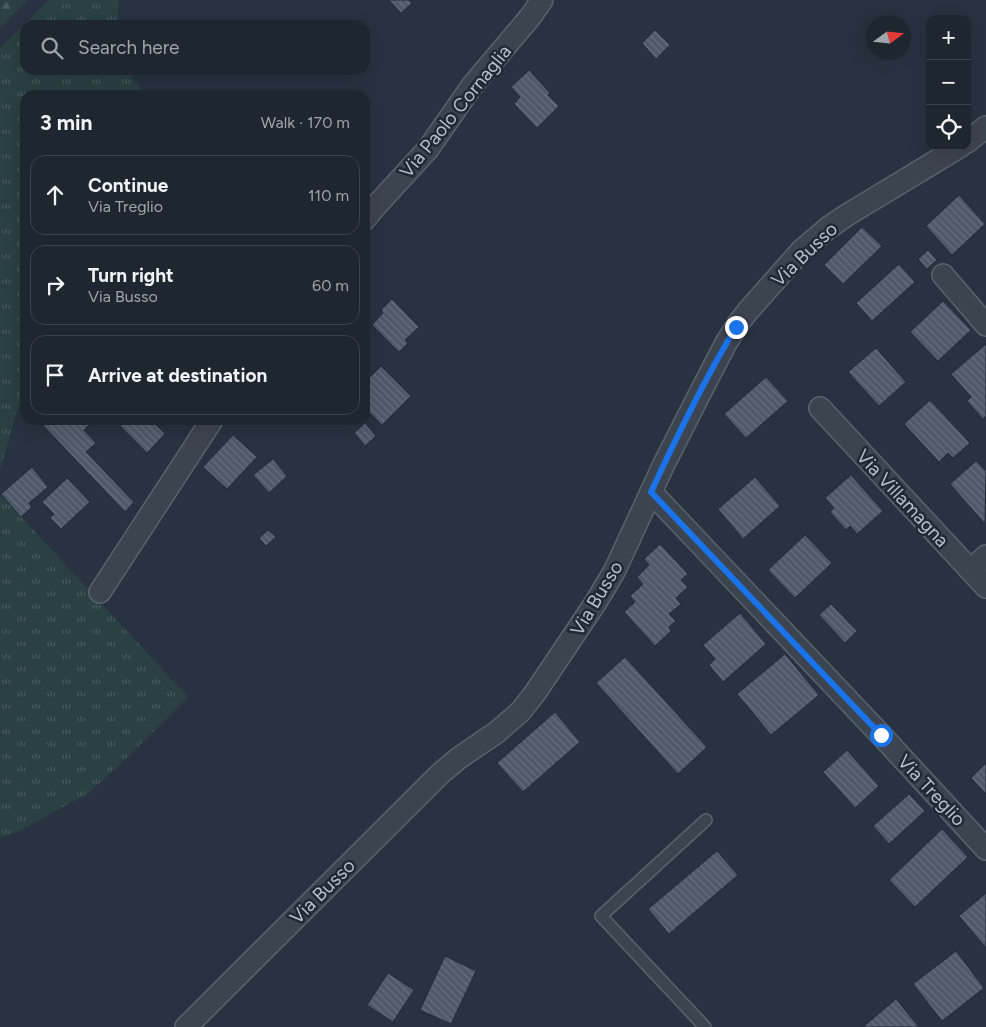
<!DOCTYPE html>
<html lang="en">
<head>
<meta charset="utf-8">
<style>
	:root { --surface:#1e2630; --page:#262e38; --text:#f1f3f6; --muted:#a1a5ab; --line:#3c434c }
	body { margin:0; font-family:Figtree,sans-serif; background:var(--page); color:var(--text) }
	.controls { position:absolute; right:15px; top:15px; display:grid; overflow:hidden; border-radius:10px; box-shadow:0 5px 20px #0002 }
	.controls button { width:45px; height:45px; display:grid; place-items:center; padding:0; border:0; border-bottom:1px solid var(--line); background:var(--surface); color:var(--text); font:25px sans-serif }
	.compass { position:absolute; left:866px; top:15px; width:45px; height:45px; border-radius:50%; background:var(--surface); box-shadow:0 5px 20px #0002; rotate:75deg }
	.stop { position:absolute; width:15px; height:15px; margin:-11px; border:4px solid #1a73e8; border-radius:50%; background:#fff }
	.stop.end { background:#1a73e8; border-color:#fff; box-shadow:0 1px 5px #0008 }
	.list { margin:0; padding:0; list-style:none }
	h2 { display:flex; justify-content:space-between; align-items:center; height:65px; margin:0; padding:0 20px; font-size:21px }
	h2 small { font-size:16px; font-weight:400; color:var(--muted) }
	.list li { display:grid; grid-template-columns:32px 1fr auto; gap:15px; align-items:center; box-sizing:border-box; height:80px; margin:0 10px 10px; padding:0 10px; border:1px solid var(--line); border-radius:15px }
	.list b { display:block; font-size:19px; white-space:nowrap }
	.list p { margin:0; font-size:16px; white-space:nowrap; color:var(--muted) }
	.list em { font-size:16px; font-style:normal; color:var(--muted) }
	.icon { flex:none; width:28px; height:28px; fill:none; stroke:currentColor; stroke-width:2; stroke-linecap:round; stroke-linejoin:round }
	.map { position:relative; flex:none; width:986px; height:1027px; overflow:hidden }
	.search { position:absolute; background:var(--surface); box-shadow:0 5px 20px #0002; left:20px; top:20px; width:350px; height:55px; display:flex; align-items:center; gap:12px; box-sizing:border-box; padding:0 18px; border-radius:15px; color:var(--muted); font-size:19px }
	.panel { position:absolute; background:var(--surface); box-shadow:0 5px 20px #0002; left:20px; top:90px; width:350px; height:335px; border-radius:15px }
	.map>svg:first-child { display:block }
</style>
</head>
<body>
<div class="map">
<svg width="986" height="1027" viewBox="0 0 986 1027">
	<defs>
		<pattern id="grass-tufts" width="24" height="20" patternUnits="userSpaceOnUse" patternTransform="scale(1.25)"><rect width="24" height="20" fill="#2b4042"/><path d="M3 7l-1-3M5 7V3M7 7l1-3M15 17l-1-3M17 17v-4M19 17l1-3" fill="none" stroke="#485a5c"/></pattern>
		<pattern id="forest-firs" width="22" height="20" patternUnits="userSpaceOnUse" patternTransform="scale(1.25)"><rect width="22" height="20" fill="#2b4042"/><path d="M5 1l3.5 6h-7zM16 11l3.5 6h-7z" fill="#485a5c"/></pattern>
		<pattern id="building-back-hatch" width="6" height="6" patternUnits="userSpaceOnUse" patternTransform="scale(1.25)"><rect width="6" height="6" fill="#4e5969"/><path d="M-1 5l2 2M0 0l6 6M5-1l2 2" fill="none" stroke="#656f7d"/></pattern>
	</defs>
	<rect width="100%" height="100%" fill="#283240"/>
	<path fill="url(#grass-tufts)" d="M49,0H119L118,25H25V70H130L132,78L147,95H25V390L22,395L0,470V48Z
		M0,494L188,697L133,752L90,792L20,831L0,838Z"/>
	<path fill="url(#forest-firs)" d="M0,0H27L0,28Z"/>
	<path fill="url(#building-back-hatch)" stroke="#222b38" d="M389,0H409L412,3L401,13Z
		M655,30L670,45L656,59L642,43Z
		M529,70L550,93L548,95L559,106L537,128L514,104L520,97L511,87Z
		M959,195L985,224L952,255L926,226Z
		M862,227L882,246L843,284L824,265Z
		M928,250L937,260L927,269L918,259Z
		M899,264L915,282L872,321L856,303Z
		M392,299L419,327L405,340L408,343L399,352L372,325L383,313L381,310Z
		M943,301L971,330L938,361L910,332Z
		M986,344V416L983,419L967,401L971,397L951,374Z
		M876,348L906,382L879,406L848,372Z
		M381,366L411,396L382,425L365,408V382Z
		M766,377L788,401L746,438L724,414Z
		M930,400L970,443L953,458L948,453L939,462L904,424Z
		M38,420H94L84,430L96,443L86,452L134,502L125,512Z
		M126,420H151L165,434L147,453L120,426Z
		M365,423L376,436L365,446L354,433Z
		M233,435L257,457L227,489L203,467Z
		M273,459L287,476L269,493L253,475Z
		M976,461L986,471L985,524L950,484Z
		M32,467L48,487L29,503L32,507L21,517L1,494Z
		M851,475L883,511L857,534L850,526L846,530L830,512L834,508L825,498Z
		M755,477L780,506L743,539L718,509Z
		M67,478L90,502L61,529L50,518L54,514L42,502Z
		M268,530L276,537L266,546L259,538Z
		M805,535L832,563L795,598L768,570Z
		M660,544L688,574L681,580L688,587L676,598L681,604L669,614L676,621L669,627L671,631L655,646L624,612L635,602L630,596L643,584L637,577L649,565L644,559Z
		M831,604L857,631L845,643L819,615Z
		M740,613L766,644L723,682L709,665L715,659L703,645Z
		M785,654L819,695L771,735L737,694Z
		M625,657L707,747L678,774L596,683Z
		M555,712L580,742L523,792L497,763Z
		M847,750L879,786L855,808L823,772Z
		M986,763V794L971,778Z
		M909,794L925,811L889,844L873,826Z
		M942,829L968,857L915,907L889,880Z
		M717,851L738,875L669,934L648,909Z
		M986,893V948L959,916Z
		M956,951L984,988L942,1021L913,984Z
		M445,956L476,971L451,1024L420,1010Z
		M388,973L414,990L393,1022L367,1005Z
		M896,999L919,1027H863Z"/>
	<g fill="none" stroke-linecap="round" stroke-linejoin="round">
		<defs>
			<path id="lane" d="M705,1027L601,916L706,820"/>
			<path id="street" d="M967,142L986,127
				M365,219L374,208L428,149L472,86L531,16L542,0
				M943,275L986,325
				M820,408L986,587
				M651,492L881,735L986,849
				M971,570L986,556
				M100,592L212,420
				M186,1027L441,773L459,758L497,732L521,711L535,693L596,602L615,570L664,464L697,399L726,343L740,321L748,311L801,251L828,228L847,215L961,146"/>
		</defs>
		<use href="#lane" stroke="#5a626e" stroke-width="14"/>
		<use href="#street" stroke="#5a626e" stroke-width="24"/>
		<use href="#lane" stroke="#3c4450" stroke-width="11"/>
		<use href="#street" stroke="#3c4450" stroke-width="21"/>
	</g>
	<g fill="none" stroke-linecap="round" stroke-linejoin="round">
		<path stroke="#1a73e8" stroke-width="6" d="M736,327C704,380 677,436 651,492L881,735"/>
	</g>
	<g text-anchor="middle" stroke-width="5" stroke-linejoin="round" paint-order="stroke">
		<g font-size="19" fill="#b9bfcb" stroke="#202936">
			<text transform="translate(455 111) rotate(-51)" y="7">Via Paolo Cornaglia</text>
			<text transform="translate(804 254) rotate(-44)" y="7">Via Busso</text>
			<text transform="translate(903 498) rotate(47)" y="7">Via Villamagna</text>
			<text transform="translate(596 598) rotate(-59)" y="7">Via Busso</text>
			<text transform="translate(932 790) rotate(47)" y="7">Via Treglio</text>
			<text transform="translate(322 891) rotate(-45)" y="7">Via Busso</text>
		</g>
	</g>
</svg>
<div class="controls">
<button>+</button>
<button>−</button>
<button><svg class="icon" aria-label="locate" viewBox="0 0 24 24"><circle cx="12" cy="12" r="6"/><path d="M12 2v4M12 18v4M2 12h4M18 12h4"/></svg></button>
</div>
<svg class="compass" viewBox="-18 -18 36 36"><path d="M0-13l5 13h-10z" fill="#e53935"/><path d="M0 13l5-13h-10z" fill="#a1a5ab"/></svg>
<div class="stop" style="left:881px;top:735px"></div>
<div class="stop end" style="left:736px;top:327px"></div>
<div class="search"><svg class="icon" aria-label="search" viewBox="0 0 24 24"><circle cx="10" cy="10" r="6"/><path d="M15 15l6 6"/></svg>Search here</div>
<section class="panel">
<h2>3 min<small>Walk · 170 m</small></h2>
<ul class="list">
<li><svg class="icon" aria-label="ahead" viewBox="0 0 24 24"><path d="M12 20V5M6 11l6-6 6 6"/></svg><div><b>Continue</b><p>Via Treglio</p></div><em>110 m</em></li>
<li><svg class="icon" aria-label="right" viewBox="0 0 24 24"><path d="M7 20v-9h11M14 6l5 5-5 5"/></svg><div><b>Turn right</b><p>Via Busso</p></div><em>60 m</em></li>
<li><svg class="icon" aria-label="arrive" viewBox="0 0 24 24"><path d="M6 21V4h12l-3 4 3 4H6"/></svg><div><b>Arrive at destination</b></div></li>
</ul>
</section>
</div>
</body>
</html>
